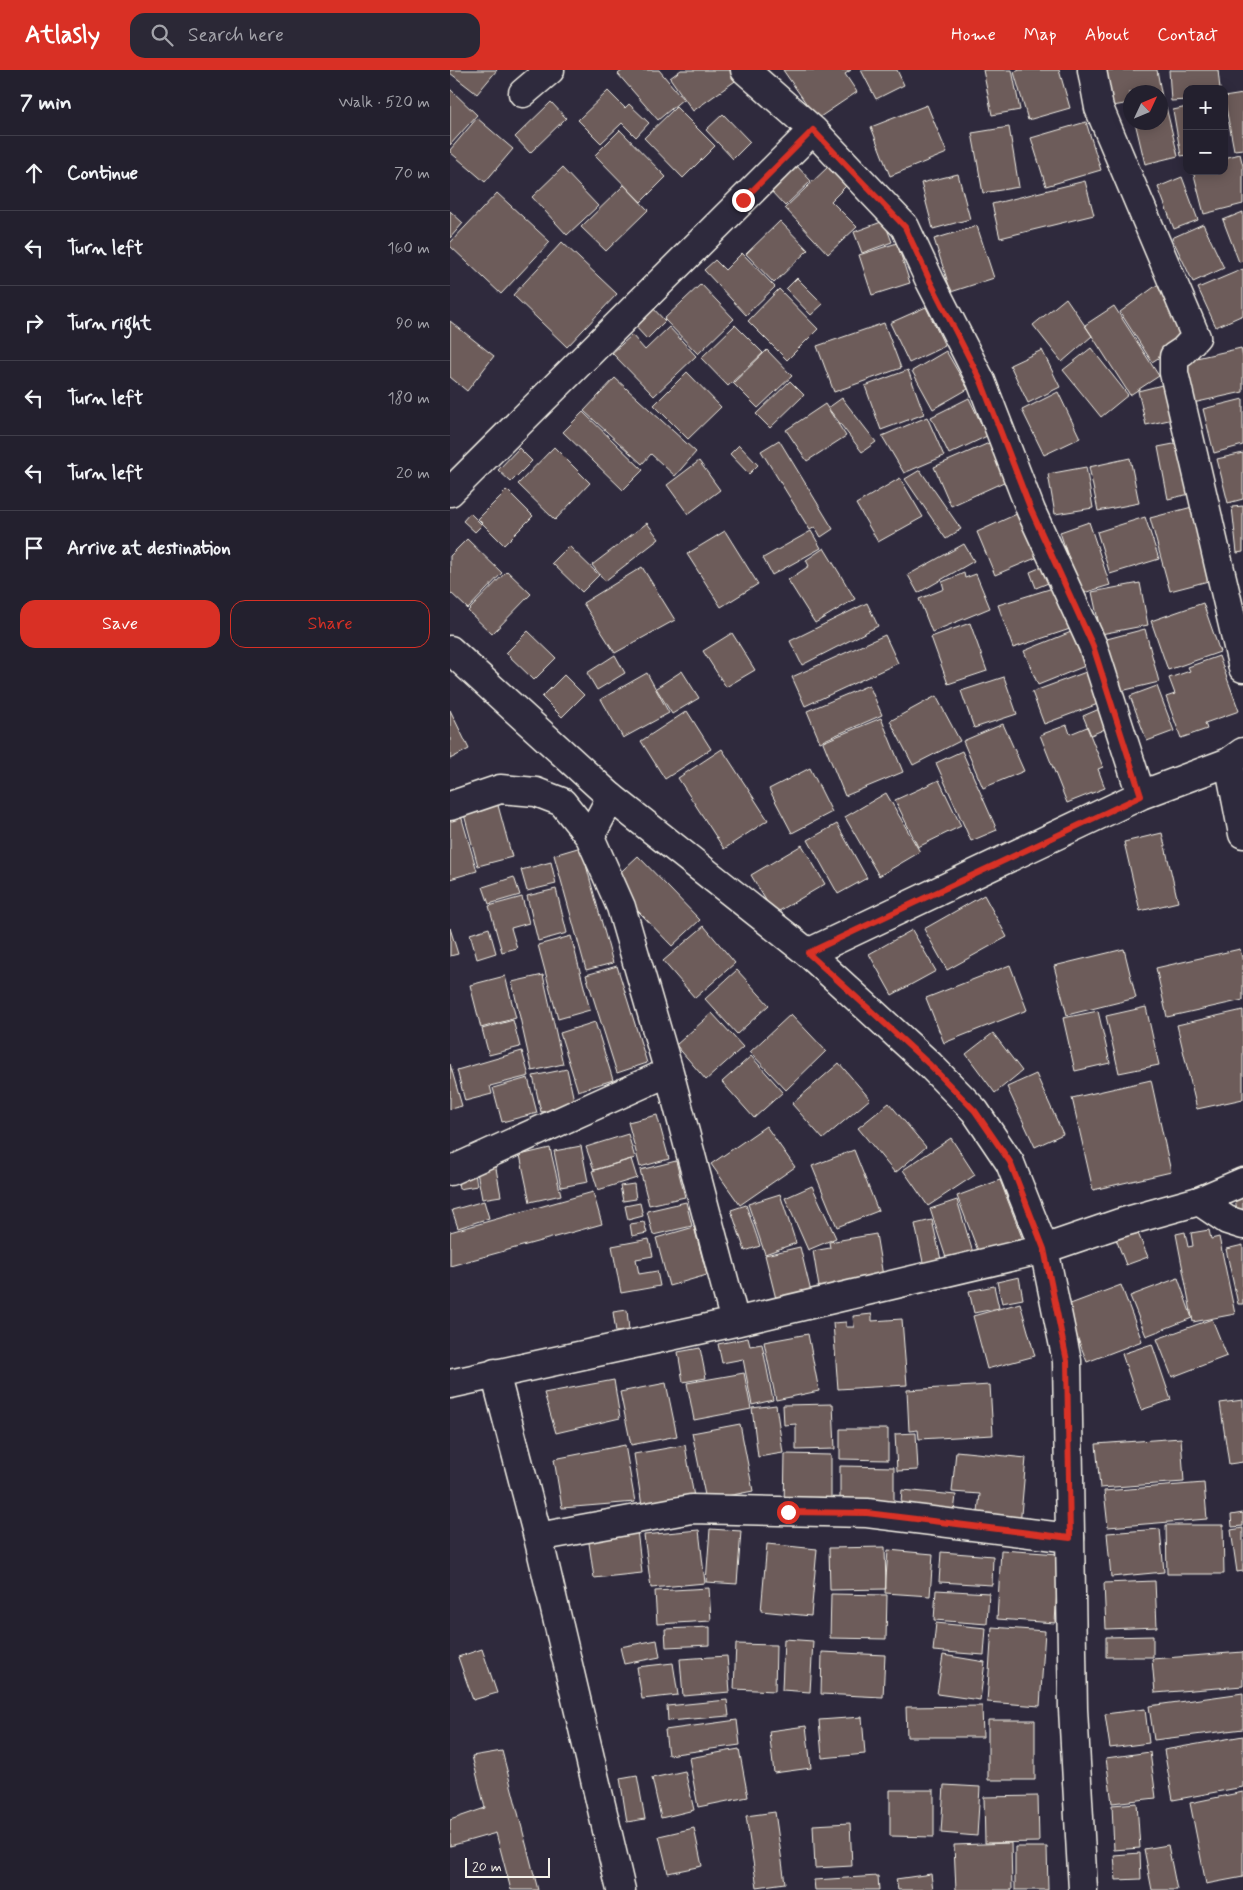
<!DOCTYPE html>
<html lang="en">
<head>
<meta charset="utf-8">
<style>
	:root { --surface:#23202e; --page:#2b2836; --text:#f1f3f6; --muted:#a3a3aa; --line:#403e4a; --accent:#d93025 }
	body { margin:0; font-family:Mynerve,sans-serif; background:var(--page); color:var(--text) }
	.controls { position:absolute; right:15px; top:15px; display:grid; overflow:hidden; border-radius:10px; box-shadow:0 2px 12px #0003 }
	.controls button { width:45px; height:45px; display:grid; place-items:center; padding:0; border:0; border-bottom:1px solid var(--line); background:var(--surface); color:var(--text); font:25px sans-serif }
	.compass { position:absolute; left:673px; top:15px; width:45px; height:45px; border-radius:50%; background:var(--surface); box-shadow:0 2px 12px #0003; rotate:46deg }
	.scale { position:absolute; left:15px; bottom:12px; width:85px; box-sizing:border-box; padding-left:5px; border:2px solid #f4f1e8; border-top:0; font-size:14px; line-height:18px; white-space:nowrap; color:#f4f1e8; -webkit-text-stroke:4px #2f2a3d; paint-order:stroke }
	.stop { position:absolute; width:15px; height:15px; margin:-11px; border:4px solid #d93025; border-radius:50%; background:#fff }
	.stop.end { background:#d93025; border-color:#fff; box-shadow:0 1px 5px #0008 }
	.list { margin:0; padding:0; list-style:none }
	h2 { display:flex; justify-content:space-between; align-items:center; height:65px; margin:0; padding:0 20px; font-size:21px }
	h2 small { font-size:16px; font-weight:400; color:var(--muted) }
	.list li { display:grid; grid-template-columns:32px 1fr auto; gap:15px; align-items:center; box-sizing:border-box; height:75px; padding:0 20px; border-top:1px solid var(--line) }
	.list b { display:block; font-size:19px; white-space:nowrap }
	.list em { font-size:16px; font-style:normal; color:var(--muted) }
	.actions { display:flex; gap:10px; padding:15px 20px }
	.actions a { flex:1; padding:11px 0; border:1px solid var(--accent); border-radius:15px; text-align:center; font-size:18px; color:var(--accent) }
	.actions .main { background:var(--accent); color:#fff }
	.icon { flex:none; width:28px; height:28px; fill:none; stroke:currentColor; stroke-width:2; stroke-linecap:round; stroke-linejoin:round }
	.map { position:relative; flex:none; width:793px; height:1820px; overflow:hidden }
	header { display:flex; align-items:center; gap:30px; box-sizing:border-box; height:70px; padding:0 25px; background:var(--accent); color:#fff }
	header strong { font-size:24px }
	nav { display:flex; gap:28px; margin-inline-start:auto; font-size:18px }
	.search { width:350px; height:45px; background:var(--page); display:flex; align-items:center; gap:12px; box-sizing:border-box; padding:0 18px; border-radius:15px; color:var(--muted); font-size:19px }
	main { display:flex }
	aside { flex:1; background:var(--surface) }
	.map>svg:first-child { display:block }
</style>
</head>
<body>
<header>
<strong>Atlasly</strong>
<div class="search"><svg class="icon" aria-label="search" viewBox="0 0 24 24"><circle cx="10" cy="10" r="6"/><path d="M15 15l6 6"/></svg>Search here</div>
<nav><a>Home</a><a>Map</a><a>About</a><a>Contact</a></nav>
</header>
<main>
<aside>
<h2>7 min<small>Walk · 520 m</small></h2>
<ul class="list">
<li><svg class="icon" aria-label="ahead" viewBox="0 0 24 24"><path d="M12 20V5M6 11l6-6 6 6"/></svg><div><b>Continue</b></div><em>70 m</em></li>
<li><svg class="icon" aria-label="left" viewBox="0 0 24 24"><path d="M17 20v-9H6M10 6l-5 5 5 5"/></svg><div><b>Turn left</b></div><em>160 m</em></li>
<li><svg class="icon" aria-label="right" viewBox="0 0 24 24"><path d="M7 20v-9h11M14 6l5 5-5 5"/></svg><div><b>Turn right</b></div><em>90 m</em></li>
<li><svg class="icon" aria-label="left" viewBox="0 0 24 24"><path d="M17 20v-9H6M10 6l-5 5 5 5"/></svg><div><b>Turn left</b></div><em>180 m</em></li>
<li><svg class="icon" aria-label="left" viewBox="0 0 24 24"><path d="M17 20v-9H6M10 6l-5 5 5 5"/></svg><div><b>Turn left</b></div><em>20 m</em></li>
<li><svg class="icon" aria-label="arrive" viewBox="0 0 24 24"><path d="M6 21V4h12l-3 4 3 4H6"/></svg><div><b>Arrive at destination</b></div></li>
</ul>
<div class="actions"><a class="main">Save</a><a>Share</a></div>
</aside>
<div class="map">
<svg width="793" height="1820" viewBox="0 0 793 1820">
	<rect width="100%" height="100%" fill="#2f2a3d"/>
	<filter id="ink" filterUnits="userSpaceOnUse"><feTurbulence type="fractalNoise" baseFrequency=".02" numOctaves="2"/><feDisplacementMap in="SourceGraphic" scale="10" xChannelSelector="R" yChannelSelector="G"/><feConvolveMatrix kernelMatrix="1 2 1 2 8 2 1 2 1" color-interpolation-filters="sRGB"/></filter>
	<g filter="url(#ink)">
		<path fill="#6d5c5a" stroke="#f4f1e8" d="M0,0H47L27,24L0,3Z
			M173,0H209L233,29L208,50L168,4Z
			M231,0H281L288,9L243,41L220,8Z
			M333,0H401L395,4L407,22L367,49Z
			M411,0H447L454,15L426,29Z
			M533,0H562L570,40L542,45Z
			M570,0H609L620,38L578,50L564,2Z
			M656,0H707L712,27L710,28V22H680V33L663,36Z
			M719,0H768L770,19H737V30L721,31Z
			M0,19L27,45L0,75Z
			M158,21L175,38L179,34L199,53L186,67L172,53L151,73L128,50Z
			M793,24V79L784,80L774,27Z
			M101,32L116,48L80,83L65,67Z
			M477,35L497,83L440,106L421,57Z
			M226,37L265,76L233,108L194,68Z
			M716,37L728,86L695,94L685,52H710V38Z
			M737,37V85L731,86L723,40Z
			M273,44L300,72L283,89L256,60Z
			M27,48L63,79L35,112L0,82V80Z
			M636,52L651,100L596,116L581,68Z
			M559,57L569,117L533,123L522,63Z
			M170,60L216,107L191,132L145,85Z
			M790,84L793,96V134L754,144L743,101H774V88Z
			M346,95L361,111L335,136L320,120Z
			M380,95L398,114L381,131L407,157L378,184L335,138Z
			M112,98L148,136L117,165L82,127Z
			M508,104L520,149L483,159L471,113Z
			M732,107L748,150L724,159L708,117Z
			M635,111L644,145L550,168L542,134Z
			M174,115L198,140L156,181L131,157Z
			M47,123L100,172L51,224L0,176V173Z
			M0,141L13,153L0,168Z
			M793,142V191L789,192L773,150Z
			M330,151L358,180L324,213L296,184Z
			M434,151L442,172L412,183L404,162Z
			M753,154L774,198L743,212L722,168Z
			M527,156L544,208L501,222L484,169Z
			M112,172L167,224L117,277L63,225Z
			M447,173L460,213L422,225L409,185Z
			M292,183L325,217L296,245L254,200L265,190L275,200Z
			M793,199V245L766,257L748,218Z
			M347,208L373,234L361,245L336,219Z
			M251,214L284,249L248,284L214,249Z
			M707,215L739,268L702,292L670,242Z
			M329,219L368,259L337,290L298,251Z
			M616,228L642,266L612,292L583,255Z
			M664,236L709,306L680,325L635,255Z
			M202,237L215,251L197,269L183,254Z
			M476,237L495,276L459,293L440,253Z
			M0,251L44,286L17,321L0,307Z
			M434,253L451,298L384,322L367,276Z
			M285,255L313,283L278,316L251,288Z
			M219,257L246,286L204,326L162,283L182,265L195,280Z
			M641,278L678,325L651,347L613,300Z
			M791,278L793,288V322L743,333L733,291Z
			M317,280L342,306L308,338L283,313Z
			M592,280L610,317L578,333L560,295Z
			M496,281L518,319L483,339L462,301Z
			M458,300L474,344L431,360L415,316Z
			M237,302L271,337L238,369L204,335Z
			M165,308L246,382L225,406L201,384L192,394L134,341Z
			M340,311L354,325L320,358L306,344Z
			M720,313L728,348L696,355L688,321Z
			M608,322L630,368L594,385L572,340Z
			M392,328L426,372L412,382L378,338Z
			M519,328L537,366L499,384L481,347Z
			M793,329V375L764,383L753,339Z
			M375,334L396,366L357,391L336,360Z
			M133,342L193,400L173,420L113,362Z
			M477,347L494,386L454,403L432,366Z
			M329,370L383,459L371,467L365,457L360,460L311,381Z
			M734,372L744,423L718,429L708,377Z
			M539,373L556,411L501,436L484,397Z
			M289,375L308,395L299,404L280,384Z
			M104,377L140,413L105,450L68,414Z
			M69,378L82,391L61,412L48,400Z
			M793,383V429L778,433L767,389Z
			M680,388L689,433L648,441L639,397Z
			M249,391L270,420L238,444L217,415Z
			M636,397L643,438L605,444L598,404Z
			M470,400L511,459L496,469L455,409Z
			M450,408L473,447L428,472L406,434Z
			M57,420L83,446L54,475L28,449Z
			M746,436L766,509L720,521L700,448Z
			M793,436V482L787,483L782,437Z
			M20,443L32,455L25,462L13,451Z
			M569,443L588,487L545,505L527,462Z
			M695,447L709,489L660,504L647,462Z
			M639,452L660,515L630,524L610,462Z
			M197,453L209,469L155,511L142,495Z
			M275,461L308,514L271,537L237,484Z
			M361,461L371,478L322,505L313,488Z
			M17,469L52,503L18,539L0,522V486Z
			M514,474L524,491L468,523L458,505Z
			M119,476L149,505L132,522L102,493Z
			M374,478L405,529L365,553L338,510L359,496L356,490Z
			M601,493L608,509L586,518L580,502Z
			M192,497L225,550L165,583L133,533Z
			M57,501L81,524L42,564L18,541Z
			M514,503L515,508L526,504L540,538L482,562L469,529L494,519L492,512Z
			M690,513L698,555L651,564L642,522Z
			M606,517L620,559L563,578L548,535Z
			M417,533L428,556L352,595L340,571Z
			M753,533L770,582L718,600L701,551Z
			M520,553L537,601L498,614L481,567Z
			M695,559L709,612L667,622L653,570Z
			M78,561L106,588L84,610L56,583Z
			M621,562L635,596L588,615L574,581Z
			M282,563L305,600L276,617L253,581Z
			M435,565L448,593L355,636L342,607Z
			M165,585L175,603L147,620L137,603Z
			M769,586L789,641L755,653L757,659L731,668L716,627L725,624L719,608L740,601L738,597Z
			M232,601L249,628L222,644L206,618Z
			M636,602L648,634L594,654L582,622Z
			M197,603L219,643L173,668L151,629Z
			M114,605L134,625L112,647L92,627Z
			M554,607L567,644L524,658L511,621Z
			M419,615L432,645L370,672L357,641Z
			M707,616L724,661L697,671L680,626Z
			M486,626L510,671L463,695L440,651Z
			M654,637L662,656L641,665L633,646Z
			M0,640L19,679L0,689Z
			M237,641L261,679L215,709L191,671Z
			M431,648L453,702L395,726L373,672Z
			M553,654L574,701L533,718L513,671Z
			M617,655L620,664L637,657L653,697L648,699L655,718L617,733L590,665Z
			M272,679L318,750L274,779L228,708Z
			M512,681L547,760L521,771L486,693Z
			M360,698L382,742L342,763L319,719Z
			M489,710L511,756L468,777L445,730Z
			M436,723L470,782L429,806L395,747Z
			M46,728L62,787L28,796L12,737Z
			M10,742L27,801L0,809V745Z
			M387,754L417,808L388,824L358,770Z
			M712,763L728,832L690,841L674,772Z
			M352,775L375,814L324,844L301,805Z
			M131,777L163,893L136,900L104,785Z
			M188,786L250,850L222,876L160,812Z
			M101,792L106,814L77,821L71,800Z
			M64,807L70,825L39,834L33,817Z
			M106,819L117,863L88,871L77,826Z
			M534,825L557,867L497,900L474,859Z
			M72,827L79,853L61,858L67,878L52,882L39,836Z
			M254,856L285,893L245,928L213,891Z
			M0,858L8,884L0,886Z
			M39,858L46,883L27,889L20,864Z
			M462,860L486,901L442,925L419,884Z
			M121,866L140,940L108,949L88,875Z
			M674,879L686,928L617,945L604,896Z
			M790,879L793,893V930L717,947L706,898Z
			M560,895L577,940L494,973L476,928Z
			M167,896L197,993L167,1003L136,905Z
			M287,900L319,935L287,964L255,929Z
			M93,905L113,994L82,1001L62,912Z
			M55,906L66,948L31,958L20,915Z
			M696,937L709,995L669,1003L656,946Z
			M793,940V1029L747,1039L727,955Z
			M648,941L660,993L625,1001L613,948Z
			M262,943L293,977L256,1010L226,975Z
			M341,944L376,981L336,1020L300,982Z
			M63,950L70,977L39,985L32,959Z
			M145,952L163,1010L128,1021L110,963Z
			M543,963L572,1001L545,1023L516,984Z
			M72,981L79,1006L40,1016L42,1024L15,1031L7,1000Z
			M301,986L333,1022L304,1048L272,1012Z
			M389,993L420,1029L373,1069L342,1034Z
			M0,994L12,1036L0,1039Z
			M117,999L125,1035L91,1042L83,1006Z
			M586,1004L613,1064L585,1077L557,1017Z
			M78,1008L87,1043L52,1052L43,1018Z
			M701,1010L721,1102L643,1120L622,1028Z
			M439,1033L476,1077L445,1103L408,1058Z
			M207,1045L219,1089L190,1097L178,1052Z
			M316,1056L345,1097L290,1135L261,1094Z
			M178,1064L185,1088L144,1100L136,1077Z
			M501,1068L525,1105L478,1136L453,1100Z
			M131,1076L138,1112L111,1117L104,1081Z
			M100,1078L111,1125L80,1132L70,1085Z
			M404,1080L428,1141L387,1157L362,1096Z
			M181,1089L187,1108L148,1120L142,1101Z
			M226,1091L235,1127L199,1135L190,1100Z
			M45,1093L51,1126L32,1129L26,1096Z
			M24,1096L27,1116L9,1119L6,1099Z
			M550,1110L573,1170L530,1186L507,1126Z
			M184,1114L186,1129L173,1131L170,1116Z
			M362,1116L386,1168L358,1180L335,1128Z
			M793,1120V1147L789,1148L783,1122Z
			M143,1122L152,1154L0,1196V1162Z
			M330,1124L346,1173L315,1184L298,1134Z
			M507,1130L524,1186L498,1194L480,1139Z
			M34,1131L39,1148L8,1158L2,1140Z
			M236,1132L242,1156L203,1165L197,1141Z
			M190,1133L193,1146L178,1150L175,1136Z
			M296,1135L310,1176L295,1181L281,1140Z
			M482,1150L492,1194L474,1197L465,1154Z
			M194,1152L197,1163L182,1166L180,1154Z
			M244,1157L257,1205L219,1216L206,1168Z
			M759,1160L761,1169L769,1167L785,1244L743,1252L726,1164L735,1162L738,1177L743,1176L741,1163Z
			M687,1161L698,1187L676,1195L666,1169Z
			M426,1164L433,1206L369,1217L363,1181L380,1178L379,1172Z
			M199,1169L203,1186L186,1189L189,1204L207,1201L210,1216L171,1223L162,1176Z
			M793,1175V1234H788L776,1179Z
			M350,1177L361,1222L326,1229L315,1185Z
			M569,1207L573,1229L552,1233L547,1212Z
			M728,1208L742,1248L696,1266L680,1226Z
			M671,1215L692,1271L637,1292L615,1236Z
			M544,1216L549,1238L524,1243L519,1221Z
			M570,1233L585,1286L537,1299L523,1246Z
			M177,1240L179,1261L166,1262L163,1242Z
			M422,1244V1251L452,1249L457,1315L388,1319L383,1253L396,1252V1257H404L403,1246Z
			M762,1249L777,1286L722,1307L707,1269Z
			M358,1264L369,1321L326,1330L314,1272Z
			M298,1268L300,1276L312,1274L323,1330L302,1335L293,1289L272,1293L268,1274Z
			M702,1274L721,1330L691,1340L672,1284Z
			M250,1278L256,1308L233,1312L228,1282Z
			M294,1303L301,1339L244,1350L237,1313Z
			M164,1310L170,1348L106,1363L94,1323Z
			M216,1313L227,1366L181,1375L170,1322Z
			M540,1315L543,1365L469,1369L468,1360L459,1361L457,1320Z
			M793,1330V1392L779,1394L770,1333Z
			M383,1334L385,1379L346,1380V1354L334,1355L333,1335Z
			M326,1335L333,1383L308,1387L302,1338Z
			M290,1354L303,1421L256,1430L242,1363Z
			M390,1359H438V1390L390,1389Z
			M466,1363L468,1400L447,1401L445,1364Z
			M731,1368L734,1412L650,1418L646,1374Z
			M175,1375L185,1432L112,1438L104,1389Z
			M235,1375L244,1427L192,1436L184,1384Z
			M506,1381L576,1388L570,1456L527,1451L530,1424L502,1422Z
			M335,1384L381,1385V1438L334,1437Z
			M390,1396L444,1397V1434H390Z
			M754,1413L757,1449L658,1457L654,1421Z
			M452,1420L506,1425L503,1451L450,1445Z
			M793,1443V1456L782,1457L781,1445Z
			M716,1455H773L774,1504H717Z
			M793,1458V1501L787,1502L781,1460Z
			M260,1459L291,1461L287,1514L256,1512Z
			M710,1459L714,1502L661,1507L657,1463Z
			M187,1460L192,1503L144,1508L138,1466Z
			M249,1460L255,1513L201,1518L194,1465Z
			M317,1474L367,1479L361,1546L311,1541Z
			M435,1477L436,1519L380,1520L379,1478Z
			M438,1480L483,1484L480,1526L435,1523Z
			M551,1480L609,1484L605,1553L547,1549Z
			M491,1482L543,1486L542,1515L489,1512Z
			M705,1511L707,1557L656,1559L654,1513Z
			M259,1518L261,1551L207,1554L205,1521Z
			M486,1520L539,1523L537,1554L484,1550Z
			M381,1524L437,1525L436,1569L380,1568Z
			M486,1553L536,1558L534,1585L483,1581Z
			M260,1557V1575L216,1577L215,1559Z
			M542,1557L595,1561L590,1636L537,1632Z
			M703,1566V1587H656V1567Z
			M334,1569L363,1571L360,1622L332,1620Z
			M207,1570L210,1587L174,1594L170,1577Z
			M286,1574L326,1575L325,1621L284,1619Z
			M32,1579L47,1623L23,1630L8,1587Z
			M372,1582L435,1585L433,1627L371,1624Z
			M793,1582V1616L705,1623L702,1589Z
			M493,1585L535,1592L530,1630L487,1624Z
			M277,1586L280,1622L233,1626L230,1589Z
			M223,1593L228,1625L192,1629L187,1597Z
			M793,1623V1659L704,1670L699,1636Z
			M277,1630L279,1646L218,1651L217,1636Z
			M532,1636L533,1667H457L456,1637Z
			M695,1639L699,1673L660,1678L655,1644Z
			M412,1647L415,1684L372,1688L369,1650Z
			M287,1650L290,1675L218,1685L215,1660Z
			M538,1650H585V1710H538Z
			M356,1656L361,1698L324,1703L319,1661Z
			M793,1666V1717L723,1730L714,1680Z
			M289,1679L298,1727L248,1737L239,1688Z
			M52,1681L88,1820H61L46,1763L0,1776V1750L35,1738L22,1686Z
			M700,1682L706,1728L662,1733L656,1688Z
			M235,1701L244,1740L211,1748L202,1708Z
			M187,1705L195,1749L177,1752L170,1708Z
			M494,1715L530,1717L527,1766L491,1763Z
			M440,1720H484V1767L440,1766Z
			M793,1722V1807L756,1814L740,1733Z
			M588,1726L589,1772L535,1773L534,1727Z
			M687,1733L690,1778L664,1780L662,1735Z
			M325,1742L335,1813L307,1817L296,1746Z
			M400,1753L402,1796L365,1798L363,1755Z
			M244,1758L252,1796L218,1803L209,1766Z
			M561,1773L562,1820H506L504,1775Z
			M718,1775L727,1820H702L694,1779Z
			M565,1777H597L598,1820H565Z
			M690,1783L691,1809L666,1810L664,1785Z
			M481,1804L483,1820H448L446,1809Z
			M428,1806L429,1820H365L364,1810Z"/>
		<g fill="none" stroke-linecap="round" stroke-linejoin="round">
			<defs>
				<path id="minor" d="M295,0L363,60L455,157L480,211L531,311L581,441L643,576L691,725
					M642,0L649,38L746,267L733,281L724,287V303L793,598
					M73,23L100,0
					M0,422L363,60
					M779,692L793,764
					M161,727L140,767L171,837L219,1002L285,1252
					M0,736L50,719L86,722L112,732L140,767
					M358,883L691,725L779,692L793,682
					M0,1101L219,1002
					M749,1131L777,1150L793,1155
					M45,1303L88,1467L171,1820
					M0,1314L285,1252L594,1179
					M88,1467L241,1439L417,1443L620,1468"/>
				<path id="tertiary" d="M0,580L161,727L358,883L480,995L525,1041L560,1093L594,1179L617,1291L623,1639L633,1820
					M594,1179L670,1153L749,1131L793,1112"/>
			</defs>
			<use href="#minor" stroke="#f4f1e8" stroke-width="31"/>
			<use href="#tertiary" stroke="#f4f1e8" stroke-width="31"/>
			<use href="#minor" stroke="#2f2a3d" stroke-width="28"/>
			<use href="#tertiary" stroke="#2f2a3d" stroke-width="28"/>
		</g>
	</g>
	<g fill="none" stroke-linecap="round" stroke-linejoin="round" filter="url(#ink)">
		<path stroke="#d93025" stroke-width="6" d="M293,130L363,60L455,157L480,211L531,311L581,440L643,576L691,726L358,883L480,995L525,1041L560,1092L594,1179L617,1291L620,1468L417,1443L338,1442"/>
	</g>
</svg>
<div class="controls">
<button>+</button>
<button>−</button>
</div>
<svg class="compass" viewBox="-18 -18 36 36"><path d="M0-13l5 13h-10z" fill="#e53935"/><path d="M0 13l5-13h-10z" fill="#a3a3aa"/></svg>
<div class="scale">20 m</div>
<div class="stop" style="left:338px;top:1442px"></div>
<div class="stop end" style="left:293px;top:130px"></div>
</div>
</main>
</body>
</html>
